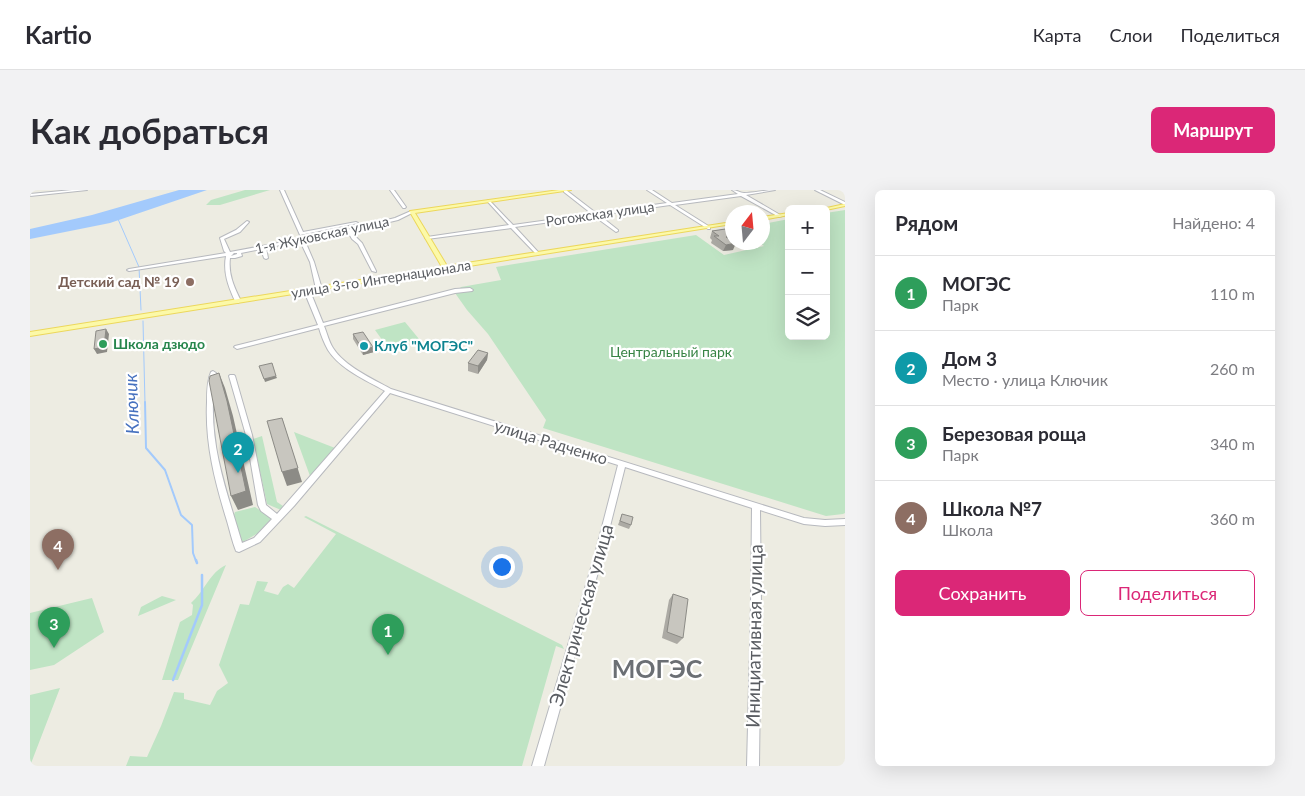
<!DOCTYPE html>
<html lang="ru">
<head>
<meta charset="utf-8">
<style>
	:root { --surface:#fff; --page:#f2f2f3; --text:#2b2b33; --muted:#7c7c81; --line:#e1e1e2; --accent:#db2777 }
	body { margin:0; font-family:Lato,sans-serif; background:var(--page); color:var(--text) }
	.controls { position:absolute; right:15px; top:15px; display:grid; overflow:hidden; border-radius:8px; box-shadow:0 5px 20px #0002 }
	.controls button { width:45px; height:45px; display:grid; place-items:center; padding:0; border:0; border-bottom:1px solid var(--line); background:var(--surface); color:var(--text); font:25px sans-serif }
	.compass { position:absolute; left:695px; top:15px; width:45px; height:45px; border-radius:50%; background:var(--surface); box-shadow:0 5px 20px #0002; rotate:16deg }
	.you { position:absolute; left:471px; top:376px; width:18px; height:18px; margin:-12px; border:4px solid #fff; border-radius:50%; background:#1a73e8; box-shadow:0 0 0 8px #1a73e833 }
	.badge { display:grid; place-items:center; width:32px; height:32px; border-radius:50%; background:var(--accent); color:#fff; font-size:16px; font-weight:700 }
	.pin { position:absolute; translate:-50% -41px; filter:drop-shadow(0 1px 2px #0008) }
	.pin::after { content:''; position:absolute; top:26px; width:18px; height:15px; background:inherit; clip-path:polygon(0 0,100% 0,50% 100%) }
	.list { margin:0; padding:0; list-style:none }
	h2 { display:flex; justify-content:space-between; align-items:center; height:65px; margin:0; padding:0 20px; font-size:21px }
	h2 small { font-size:16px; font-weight:400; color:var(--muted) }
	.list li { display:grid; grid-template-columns:32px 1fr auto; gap:15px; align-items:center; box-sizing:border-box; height:75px; padding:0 20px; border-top:1px solid var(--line) }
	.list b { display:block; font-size:19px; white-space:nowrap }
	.list p { margin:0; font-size:16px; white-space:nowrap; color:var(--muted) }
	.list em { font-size:16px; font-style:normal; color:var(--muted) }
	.actions { display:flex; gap:10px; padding:15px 20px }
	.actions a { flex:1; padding:11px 0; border:1px solid var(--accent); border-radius:8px; text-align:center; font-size:18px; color:var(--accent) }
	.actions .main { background:var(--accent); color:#fff }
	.icon { flex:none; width:28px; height:28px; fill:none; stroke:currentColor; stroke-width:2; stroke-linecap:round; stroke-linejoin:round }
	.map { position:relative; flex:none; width:815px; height:576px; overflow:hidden; border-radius:8px }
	header { display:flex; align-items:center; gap:30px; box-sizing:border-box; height:70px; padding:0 25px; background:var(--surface); border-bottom:1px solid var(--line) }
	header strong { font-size:24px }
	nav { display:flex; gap:28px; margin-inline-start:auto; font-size:18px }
	.intro { display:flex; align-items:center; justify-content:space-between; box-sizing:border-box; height:120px; padding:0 30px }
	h1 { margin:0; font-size:35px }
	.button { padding:12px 22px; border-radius:8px; background:var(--accent); color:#fff; font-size:18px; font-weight:700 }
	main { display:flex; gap:30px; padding:0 30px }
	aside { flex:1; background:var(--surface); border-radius:8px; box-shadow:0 5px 20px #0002 }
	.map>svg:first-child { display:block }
</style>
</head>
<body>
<header>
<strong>Kartio</strong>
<nav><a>Карта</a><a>Слои</a><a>Поделиться</a></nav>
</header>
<div class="intro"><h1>Как добраться</h1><a class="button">Маршрут</a></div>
<main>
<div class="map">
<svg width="815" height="576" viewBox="0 0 815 576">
	<rect width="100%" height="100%" fill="#edece2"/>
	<path fill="#bfe4c4" d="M215,0H240L190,15H176L181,10Z
		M815,20V323L813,324L796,326L513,238L516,230L458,144L437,120L425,103L431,97L471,90L466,77L666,45L694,65L734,56L729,53L732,52L733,34L759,29V146H796V23Z
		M375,132L389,149L358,158L345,140Z
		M264,242L305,258L280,286Z
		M232,246L247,312L253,316L251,320L237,314L223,249Z
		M225,317L242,328L228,343L213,352L211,351L203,327L205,322Z
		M276,326L532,455L534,459L526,456L492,576H96L100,566L117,567L131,536L144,502L154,503V509L180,515L187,501L198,493L189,475L210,414L219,415L227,391L238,392L234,401L248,405L253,397L258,394L264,398L306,344L274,327Z
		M196,375L148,490H132L150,432L162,425L163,415L161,413C174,402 180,382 196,375Z
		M132,406L146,410L108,426L111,417Z
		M62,408L74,442L24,475L0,480V423Z
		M30,498L0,576V505Z"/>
	<path fill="#a3cafc" d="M149,0H177L80,33L0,49V39L62,25Z"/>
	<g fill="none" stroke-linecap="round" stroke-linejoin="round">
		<path stroke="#a3cafc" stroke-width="1" d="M88,29L109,77L111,120
			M113,131L115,213"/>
		<path stroke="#a3cafc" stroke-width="2" d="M115,212L116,258L135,280L151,325L162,335L163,363L166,371"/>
		<path stroke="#a3cafc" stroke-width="2.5" d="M166,370L167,373
			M143,490L172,415V385"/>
		<defs>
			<path id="minor" d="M42,0H57L0,6V4Z
				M250,0H254L273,42L326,32L328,33L270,45Z
				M360,0H364L376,17L375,18H373Z
				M534,0H536L566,23L637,13L617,0H622L642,13L708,4L702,0C707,0 710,3 714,3C724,3 735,0 745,0L716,5L752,26L749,27L711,6L645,15L680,37V39H678L640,15L569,25L588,40V41L586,42L564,26L485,37L509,63V64L507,65L481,38L397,49L395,48L397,47L479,35L458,12L457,11L459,10L483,35L562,24L534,2Z
				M785,0H790L815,12V15Z
				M381,21L384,22L368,30L322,41L326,47L332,53L346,81V82L342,81L328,54L322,49L318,42L275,51L284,72L292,99L289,101L286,99L280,72L270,51L236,58L238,68L236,69L234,68L231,59L211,63L212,66L205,68H200C198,84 204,97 211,111L208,113L205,111C198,96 193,82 196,66L99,81L97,80L99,79L196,63L194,61L190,48L206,40L217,31L219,32L210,42L194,49L200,62L312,41L365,28ZM204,63H207V64L201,66Z
				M440,98L443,100L442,101L425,103L294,136C297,143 299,152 303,158C314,176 343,189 361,199L774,328L795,330L815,329V335L795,336L774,334L730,320L731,415L729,576H717L721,415L722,318L595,277L572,368L514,576H502L564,368L588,275L360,203L264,316L230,352L209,362L206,361C202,351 200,341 197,331C185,292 175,254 177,212C177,202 177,191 181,182L183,181L186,183C175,246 195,295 212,353L224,348L242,329L231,321L228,315L216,245L199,186L200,185H204L205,186L222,245L236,315L247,324L355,201C336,190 310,179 298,160C294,153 291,145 289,138L207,159L204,157L205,156L288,135L274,101L277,99L280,101L293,133L425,99Z"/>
			<path id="major" d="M529,0H541L385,23L417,76L702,32V34L0,146V142L412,77L380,22V21Z
				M815,14V16L796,20V19H792Z
				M759,23V25L732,30V27Z"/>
		</defs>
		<use href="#minor" stroke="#b7b9be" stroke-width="2"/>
		<use href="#major" stroke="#ecd75c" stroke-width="2"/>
		<use href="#minor" fill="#fff" fill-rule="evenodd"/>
		<use href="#major" fill="#fcf9a8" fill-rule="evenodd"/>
	</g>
	<path fill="#acaaa4" d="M702,38L703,60L693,61L681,53L682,50L680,48L682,41Z
		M323,144L344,162L333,165L323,149Z
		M458,163L457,170L448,184L438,181V173Z
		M592,324L601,335L599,339L588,335Z
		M643,404L653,448L647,454L632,448L639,410Z"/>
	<path fill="#8c8b86" d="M702,46V52L693,53L696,47Z
		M706,53L703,60L693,61L696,55Z
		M76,139L79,144L77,162L67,164L64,159Z
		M343,157L344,162L333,165V160Z
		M458,163L457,170L448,184V176Z
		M189,183L195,198L203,226L223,315L208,320L201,306Z
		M246,186L247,188L235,192L234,189Z
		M252,228L272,292L257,296L252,282Z"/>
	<path fill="#c8c6bf" stroke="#8c8b86" d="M702,38V46L696,47L702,51V52L706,53L696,55L684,46H689L682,41Z
		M76,139L74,157L64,159L66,141Z
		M333,142L343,157L333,160L323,144Z
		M448,160L458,163L448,176L438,173Z
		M242,173L246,186L234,189L229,176Z
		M189,183L197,211L216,301L201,306L179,191L180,186Z
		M252,228L268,278L252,282L237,231Z
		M592,324L603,327L601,335L590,331Z
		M643,404L658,409L653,448L637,442Z"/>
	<circle fill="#8d6e63" stroke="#fff" stroke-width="2" cx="160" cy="92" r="5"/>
	<circle fill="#2e9e5b" stroke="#fff" stroke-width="2" cx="73" cy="154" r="5"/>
	<circle fill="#0f9aa8" stroke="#fff" stroke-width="2" cx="334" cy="156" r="5"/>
	<g text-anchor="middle" stroke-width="4.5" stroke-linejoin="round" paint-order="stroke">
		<g font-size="14" fill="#5a5d62" stroke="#fff">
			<text transform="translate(570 24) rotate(-8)" y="5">Рогожская улица</text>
			<text transform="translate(292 45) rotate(-12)" y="5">1-я Жуковская улица</text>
			<text transform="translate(351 89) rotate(-9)" y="5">улица 3-го Интернационала</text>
		</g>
		<g font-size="14" font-weight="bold" fill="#785e54" stroke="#fff" text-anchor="end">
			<text x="150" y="97">Детский сад № 19</text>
		</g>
		<g font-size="14" font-weight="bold" fill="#27864d" stroke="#fff" text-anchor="start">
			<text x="83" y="159">Школа дзюдо</text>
		</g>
		<g font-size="14" font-weight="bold" fill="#0d838f" stroke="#fff" text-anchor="start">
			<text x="344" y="161">Клуб "МОГЭС"</text>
		</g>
		<g font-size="14" fill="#388445" stroke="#fff">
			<text x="641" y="167">Центральный парк</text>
		</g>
		<g font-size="16" fill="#5a5d62" stroke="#fff">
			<text transform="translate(521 252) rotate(17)" y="6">улица Радченко</text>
		</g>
		<g font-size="18" font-style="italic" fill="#4671bf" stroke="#fff">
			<text transform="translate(102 214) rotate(-92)" y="6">Ключик</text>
		</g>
		<g font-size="19" fill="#5a5d62" stroke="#fff">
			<text transform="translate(551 425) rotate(-74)" y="7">Электрическая улица</text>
			<text transform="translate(724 446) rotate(-89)" y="7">Инициативная улица</text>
		</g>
		<g font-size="25" font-weight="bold" fill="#6b6f74" stroke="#fff">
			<text x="627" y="488">МОГЭС</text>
		</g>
	</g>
</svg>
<div class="controls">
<button>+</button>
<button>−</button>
<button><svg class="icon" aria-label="layers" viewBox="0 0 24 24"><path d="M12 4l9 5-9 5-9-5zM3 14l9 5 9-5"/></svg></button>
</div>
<svg class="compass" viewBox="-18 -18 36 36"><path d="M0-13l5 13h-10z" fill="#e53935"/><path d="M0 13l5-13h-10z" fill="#7c7c81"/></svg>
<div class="you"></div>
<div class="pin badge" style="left:358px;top:465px;background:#2e9e5b">1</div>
<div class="pin badge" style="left:208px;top:283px;background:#0f9aa8">2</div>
<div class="pin badge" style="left:24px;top:458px;background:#2e9e5b">3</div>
<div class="pin badge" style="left:28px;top:380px;background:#8d6e63">4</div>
</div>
<aside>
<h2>Рядом<small>Найдено: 4</small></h2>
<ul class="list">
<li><span class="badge" style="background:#2e9e5b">1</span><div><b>МОГЭС</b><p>Парк</p></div><em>110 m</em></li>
<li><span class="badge" style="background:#0f9aa8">2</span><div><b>Дом 3</b><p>Место · улица Ключик</p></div><em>260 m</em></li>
<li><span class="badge" style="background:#2e9e5b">3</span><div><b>Березовая роща</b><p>Парк</p></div><em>340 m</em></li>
<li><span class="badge" style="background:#8d6e63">4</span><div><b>Школа №7</b><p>Школа</p></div><em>360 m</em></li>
</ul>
<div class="actions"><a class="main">Сохранить</a><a>Поделиться</a></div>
</aside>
</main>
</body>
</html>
